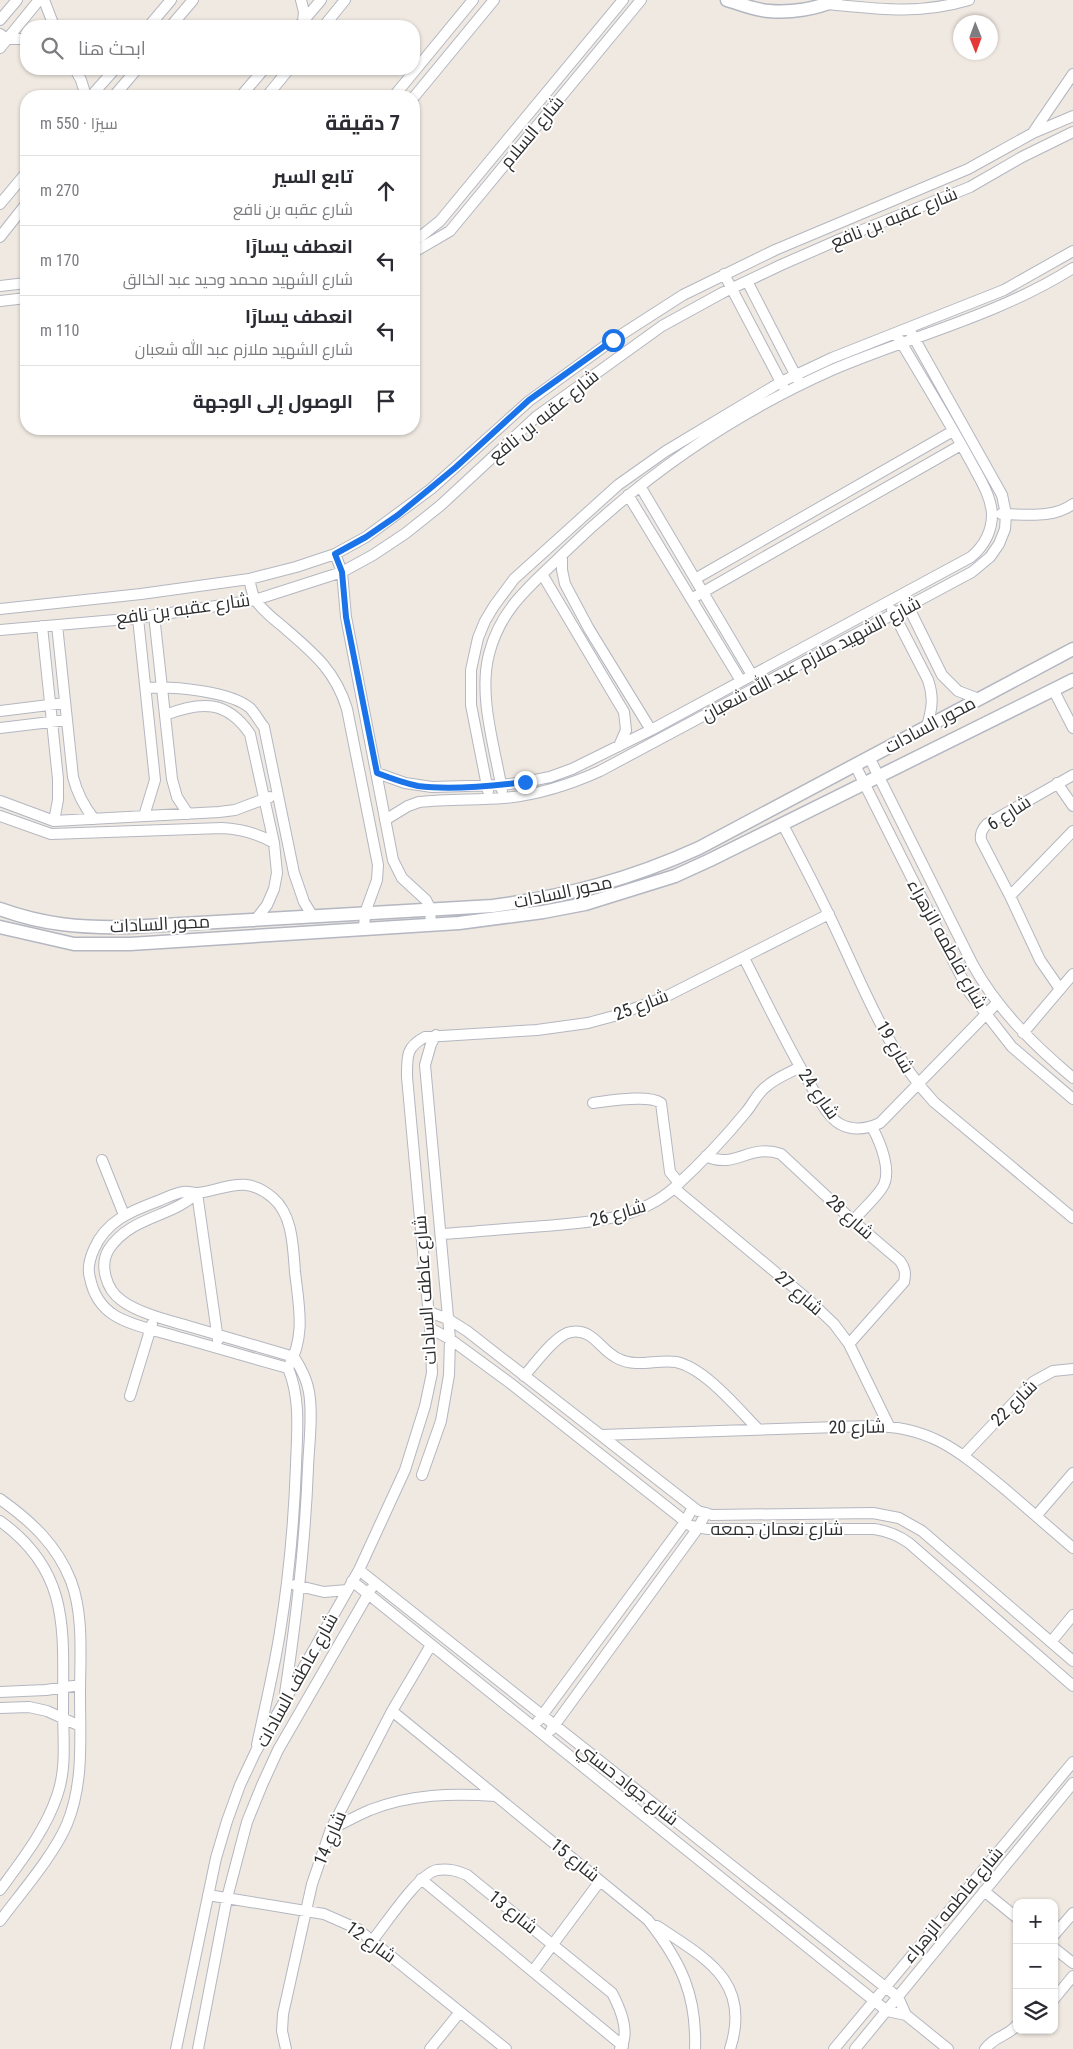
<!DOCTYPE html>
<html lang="ar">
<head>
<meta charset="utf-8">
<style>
	:root { --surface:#fff; --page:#f7f7f7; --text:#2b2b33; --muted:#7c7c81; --line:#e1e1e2 }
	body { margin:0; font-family:"Roboto Condensed",Cairo,sans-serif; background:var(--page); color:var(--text); direction:rtl }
	.controls { position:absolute; right:15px; bottom:15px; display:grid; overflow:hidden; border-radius:10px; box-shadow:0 1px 4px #0004 }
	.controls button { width:45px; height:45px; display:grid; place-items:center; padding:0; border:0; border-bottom:1px solid var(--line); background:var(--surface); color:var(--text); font:25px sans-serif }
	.compass { position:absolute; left:953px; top:15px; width:45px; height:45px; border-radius:50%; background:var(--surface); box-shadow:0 1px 4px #0004; rotate:179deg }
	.stop { position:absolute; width:15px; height:15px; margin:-11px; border:4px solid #1a73e8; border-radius:50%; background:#fff }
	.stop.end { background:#1a73e8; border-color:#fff; box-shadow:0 1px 5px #0008 }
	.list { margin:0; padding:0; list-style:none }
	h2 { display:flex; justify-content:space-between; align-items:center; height:65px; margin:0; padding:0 20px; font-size:21px }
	h2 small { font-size:16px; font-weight:400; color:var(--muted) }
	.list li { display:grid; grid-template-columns:32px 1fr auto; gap:15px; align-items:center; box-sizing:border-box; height:70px; padding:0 20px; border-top:1px solid var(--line) }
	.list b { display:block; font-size:19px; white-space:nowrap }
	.list p { margin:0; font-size:16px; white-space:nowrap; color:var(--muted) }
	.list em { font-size:16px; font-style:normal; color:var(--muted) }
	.icon { flex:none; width:28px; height:28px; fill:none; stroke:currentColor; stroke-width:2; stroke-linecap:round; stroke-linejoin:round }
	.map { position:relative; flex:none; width:1073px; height:2049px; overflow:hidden; direction:ltr }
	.search { position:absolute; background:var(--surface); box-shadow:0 1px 4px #0004; left:20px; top:20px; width:400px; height:55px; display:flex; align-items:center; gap:12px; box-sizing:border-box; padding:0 18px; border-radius:20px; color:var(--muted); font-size:19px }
	.panel { position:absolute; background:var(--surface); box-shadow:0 1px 4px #0004; left:20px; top:90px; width:400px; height:345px; border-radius:20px; direction:rtl }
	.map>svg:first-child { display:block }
</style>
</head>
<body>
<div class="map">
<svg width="1073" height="2049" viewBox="0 0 1073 2049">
	<rect width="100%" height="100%" fill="#efe9e1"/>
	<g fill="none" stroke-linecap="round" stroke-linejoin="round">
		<defs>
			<path id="minor" d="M44,0L54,26
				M301,0L304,12L303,22
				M827,4C878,9 918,15 969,0
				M0,20L17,0
				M149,26L171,0
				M171,26L193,0
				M299,26L321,0
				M324,26L345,0
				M0,34L7,39H26
				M0,48L39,0
				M75,69L81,80L86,96
				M91,96L115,69
				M114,96L137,69
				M241,96L264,69
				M267,96L289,69
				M394,96L473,0
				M414,97L494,0
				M1034,131L1073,74
				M0,204L26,173
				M0,237L26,204
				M414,239L420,237L440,221L623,0
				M414,252L450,231L641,0
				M724,274L783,386
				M747,281L798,380
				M0,286L26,283
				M0,301L26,298
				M640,486L752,675
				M628,495L741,681
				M1001,514C1025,514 1053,519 1073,504
				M335,554L342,572L346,617L393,860L402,878L426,900L430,908L431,925
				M562,555V570L565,584L589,629L651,730
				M542,574L624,712L626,730L619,746
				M249,579C251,586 252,595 256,601C263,610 272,618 281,625C311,651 335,669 347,709L378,865L377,880L365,913L364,930
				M695,579L953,431
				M691,599L961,445
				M906,602L942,675L958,691L979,699
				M0,609L141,594L249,579L296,567L335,554L366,537L431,489L529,401L613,340L683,295L775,250L968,169L1033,133L1073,116
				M892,610L928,680C934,697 932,709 927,726
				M154,615L172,779L177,797L188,814
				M138,618L155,780L144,816
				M57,625L73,777C77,793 83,805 94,819
				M42,626L58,779V800L54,821
				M0,630L138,618L255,600L342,572L373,555L406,533L441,505L537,416L662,326L722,293L781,265L845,237L970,187L1022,157L1073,132
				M146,688C172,686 230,691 250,708C255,713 259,721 264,727L294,873L304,902L312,915
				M1054,691L1073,728
				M0,711L65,703
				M165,715C201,701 227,700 250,734L274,843L277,873L274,889L267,905L257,918
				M0,728L67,720
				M869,757L973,965C998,1010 1034,1045 1073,1078
				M855,765L969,992L1012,1047L1073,1099
				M377,773L405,783L432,787L501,785L525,782L550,777L572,769L651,730L971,557C984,546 992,531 992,514C991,496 980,479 972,464C948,420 922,377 896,334
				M1057,783L1073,806
				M502,790C495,748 478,696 489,654C501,607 532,585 564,553C642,477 733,414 832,370C912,336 999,315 1073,268
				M488,791L471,705V670L478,638L485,621L494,606L514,579L618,485L666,451L781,382L832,358L1004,290L1073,251
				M0,801L54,821L219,812L235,810L270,797
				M0,816L51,834L222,828C242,829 257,833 274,843
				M385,820L408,806L419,802C447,799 476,800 504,798C538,795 569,785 600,771L972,572L990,557L999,544L1005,529L1006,514L1002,495L909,329
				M783,825C802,861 821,897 838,934C866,993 889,1054 934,1102L1073,1218
				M1010,896L1073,831
				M744,958C767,1003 788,1048 814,1091C821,1102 828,1117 840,1124C853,1131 867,1129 880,1123L997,1003
				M1060,989L1040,960L1010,896L981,840C980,833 982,829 987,824L1073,775
				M1023,1033L1073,974
				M593,1103C609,1101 648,1094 661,1103L670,1172L679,1183
				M706,1156C735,1170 749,1143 781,1154L853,1221L900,1261C905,1268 906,1273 904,1282L849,1344
				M102,1160L124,1215
				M674,1188L810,1301L834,1324L849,1344L889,1426
				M197,1193C171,1218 131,1216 109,1249C99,1265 106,1289 121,1300C138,1313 167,1320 188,1326C223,1336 259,1347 294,1357C301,1368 307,1379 309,1392C313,1416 309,1443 308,1468C305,1547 296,1622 284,1700
				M197,1193L218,1340
				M853,1221C862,1210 874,1200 882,1188C893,1172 880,1142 872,1127
				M442,1234C472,1232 502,1229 532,1227C581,1223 637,1222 675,1187C700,1164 724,1139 746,1112C753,1104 757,1093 767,1086C776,1078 789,1073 800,1067
				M429,1312L448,1319L467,1331L698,1511L712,1515L873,1513L899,1518L922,1531L1073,1661
				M430,1328L450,1339L510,1383L691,1526L708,1529H874C888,1531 898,1535 909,1543L1073,1686
				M524,1376C535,1364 556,1334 571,1332C594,1328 601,1352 619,1359C637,1368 657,1359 676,1362C705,1368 738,1409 758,1429
				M130,1396L152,1324
				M601,1435L868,1426C931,1425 960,1452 1006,1490C1028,1509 1051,1529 1073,1548
				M964,1455L1033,1382L1053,1371L1073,1369
				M422,1475L441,1421L449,1375L450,1339L425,1065L431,1044L436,1035
				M0,1499C31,1521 57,1545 71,1581C84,1616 80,1657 80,1694C80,1738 84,1783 67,1824C54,1855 20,1894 0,1921
				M1036,1516L1073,1473
				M0,1521C71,1572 63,1631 63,1709C63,1738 67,1768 57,1796C45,1831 22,1860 0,1890
				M359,1570L885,1987L898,1997L906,2015L948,2049
				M352,1581L887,2011L906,2015
				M295,1585L324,1592L347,1590
				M1051,1642L1073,1615
				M0,1692L46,1690L80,1685
				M0,1708L29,1707L47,1711L80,1726
				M392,1711L648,1920C681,1962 697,1995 695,2049
				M538,1721L685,1522L693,1507
				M551,1730L698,1528L706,1513
				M257,1745C265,1707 274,1670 280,1632C289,1577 294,1521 296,1465C297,1432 301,1399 288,1368C251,1358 215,1347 178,1337C159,1331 131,1326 114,1315C100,1306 93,1293 90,1278C87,1269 90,1258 94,1249C106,1221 131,1211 158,1201C166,1198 175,1193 183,1192C188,1191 193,1193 198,1193C227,1189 245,1174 273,1198C293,1215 293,1248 295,1272C299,1307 306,1336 288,1368
				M331,1829C344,1823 356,1816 370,1810C411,1794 452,1793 496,1796
				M421,1879L623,2046
				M984,1891L1017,1918
				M208,1895L324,1914L358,1929L372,1941L506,2049
				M657,1926C705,1958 752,1981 730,2049
				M1054,1935L1073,1913
				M372,1941C386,1924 418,1874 437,1870C449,1868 457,1871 467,1875L612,1993C620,2008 631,2033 620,2049
				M1054,1948L1073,1963
				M533,1971L600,1881
				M1054,1999L1073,1976
				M176,2049L216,1858L227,1821L240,1785L255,1753L359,1570L405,1470L425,1406L432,1373L430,1328L407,1077C407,1056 406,1047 425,1037L537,1030L588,1023L614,1016L663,998L829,914
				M198,2049L227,1898L247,1822L262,1785L278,1750L371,1589
				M286,2049L282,2031L283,2014L312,1884L331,1829L392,1711L431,1645
				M430,2049L460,2012
				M834,2049L1073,1762
				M855,2049L1073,1783
				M985,2049C997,2034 1006,2038 1017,2025"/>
			<path id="tertiary" d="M727,0C741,4 755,10 769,11C791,13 816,9 836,0
				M0,909C44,925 82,928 129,927L493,906C567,896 631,879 699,848L1073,649
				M0,927L74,944H130L459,923L543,912L585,904L675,876L710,860L1073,680"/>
		</defs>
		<use href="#minor" stroke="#b4b7c1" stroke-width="12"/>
		<use href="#tertiary" stroke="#b4b7c1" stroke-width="15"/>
		<use href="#minor" stroke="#fff" stroke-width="10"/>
		<use href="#tertiary" stroke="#fff" stroke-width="12"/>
	</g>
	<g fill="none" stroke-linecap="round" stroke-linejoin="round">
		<path stroke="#1a73e8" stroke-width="6" d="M525,782C493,786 449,790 418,786C404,783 390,778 377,773L346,617L342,572L335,554L366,537L398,515L456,467L529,400L613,340"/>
	</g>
	<g text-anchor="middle" stroke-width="4" stroke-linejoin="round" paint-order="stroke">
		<g font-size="18" fill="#2e2e2e" stroke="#fff">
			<text transform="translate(532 132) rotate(-50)" y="6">شارع السلام</text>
			<text transform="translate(894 218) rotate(-22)" y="6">شارع عقبه بن نافع</text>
			<text transform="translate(544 416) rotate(-39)" y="6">شارع عقبه بن نافع</text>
			<text transform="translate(183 609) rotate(-8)" y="6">شارع عقبه بن نافع</text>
			<text transform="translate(811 659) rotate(-28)" y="6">شارع الشهيد ملازم عبد الله شعبان</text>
			<text transform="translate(930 725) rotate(-28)" y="6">محور السادات</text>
			<text transform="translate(1009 813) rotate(-33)" y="6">شارع 6</text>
			<text transform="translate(563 892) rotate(-12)" y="6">محور السادات</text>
			<text transform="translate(160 924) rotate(-3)" y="6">محور السادات</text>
			<text transform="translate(947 944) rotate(61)" y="6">شارع فاطمه الزهراء</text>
			<text transform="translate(641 1005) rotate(-21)" y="6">شارع 25</text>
			<text transform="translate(895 1047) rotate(60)" y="6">شارع 19</text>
			<text transform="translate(819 1094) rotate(55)" y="6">شارع 24</text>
			<text transform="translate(618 1213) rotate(-16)" y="6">شارع 26</text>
			<text transform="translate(850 1217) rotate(42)" y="6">شارع 28</text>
			<text transform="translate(425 1290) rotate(-94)" y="6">شارع عاطف السادات</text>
			<text transform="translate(799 1293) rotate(41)" y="6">شارع 27</text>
			<text transform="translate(1014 1403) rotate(-45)" y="6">شارع 22</text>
			<text transform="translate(857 1427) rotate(-1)" y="6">شارع 20</text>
			<text x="777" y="1535">شارع نعمان جمعه</text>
			<text transform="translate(297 1680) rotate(-61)" y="6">شارع عاطف السادات</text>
			<text transform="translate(628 1784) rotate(38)" y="6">شارع جواد حسني</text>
			<text transform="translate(330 1838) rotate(-67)" y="6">شارع 14</text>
			<text transform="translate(575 1860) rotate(39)" y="6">شارع 15</text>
			<text transform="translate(953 1905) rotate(-50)" y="6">شارع فاطمه الزهراء</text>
			<text transform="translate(513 1912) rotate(39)" y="6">شارع 13</text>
			<text transform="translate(371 1942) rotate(36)" y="6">شارع 12</text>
		</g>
	</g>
</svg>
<div class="controls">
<button>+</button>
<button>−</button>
<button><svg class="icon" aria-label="layers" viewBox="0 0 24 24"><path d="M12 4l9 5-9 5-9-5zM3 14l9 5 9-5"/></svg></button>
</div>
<svg class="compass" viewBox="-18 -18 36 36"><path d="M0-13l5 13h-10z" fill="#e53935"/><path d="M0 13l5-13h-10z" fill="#7c7c81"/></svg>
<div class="stop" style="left:613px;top:340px"></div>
<div class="stop end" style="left:525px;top:782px"></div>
<div class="search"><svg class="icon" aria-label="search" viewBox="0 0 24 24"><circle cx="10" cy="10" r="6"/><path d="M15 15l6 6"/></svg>ابحث هنا</div>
<section class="panel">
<h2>7 دقيقة<small>سيرًا · 550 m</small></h2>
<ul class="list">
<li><svg class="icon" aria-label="ahead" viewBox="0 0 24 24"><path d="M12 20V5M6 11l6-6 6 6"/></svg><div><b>تابع السير</b><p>شارع عقبه بن نافع</p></div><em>270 m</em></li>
<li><svg class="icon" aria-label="left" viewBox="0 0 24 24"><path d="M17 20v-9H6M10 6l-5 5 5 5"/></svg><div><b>انعطف يسارًا</b><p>شارع الشهيد محمد وحيد عبد الخالق</p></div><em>170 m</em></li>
<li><svg class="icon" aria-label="left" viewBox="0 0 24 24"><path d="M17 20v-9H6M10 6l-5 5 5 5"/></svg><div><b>انعطف يسارًا</b><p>شارع الشهيد ملازم عبد الله شعبان</p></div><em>110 m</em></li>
<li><svg class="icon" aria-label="arrive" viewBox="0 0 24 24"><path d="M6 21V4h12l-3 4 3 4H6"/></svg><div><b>الوصول إلى الوجهة</b></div></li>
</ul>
</section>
</div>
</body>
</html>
